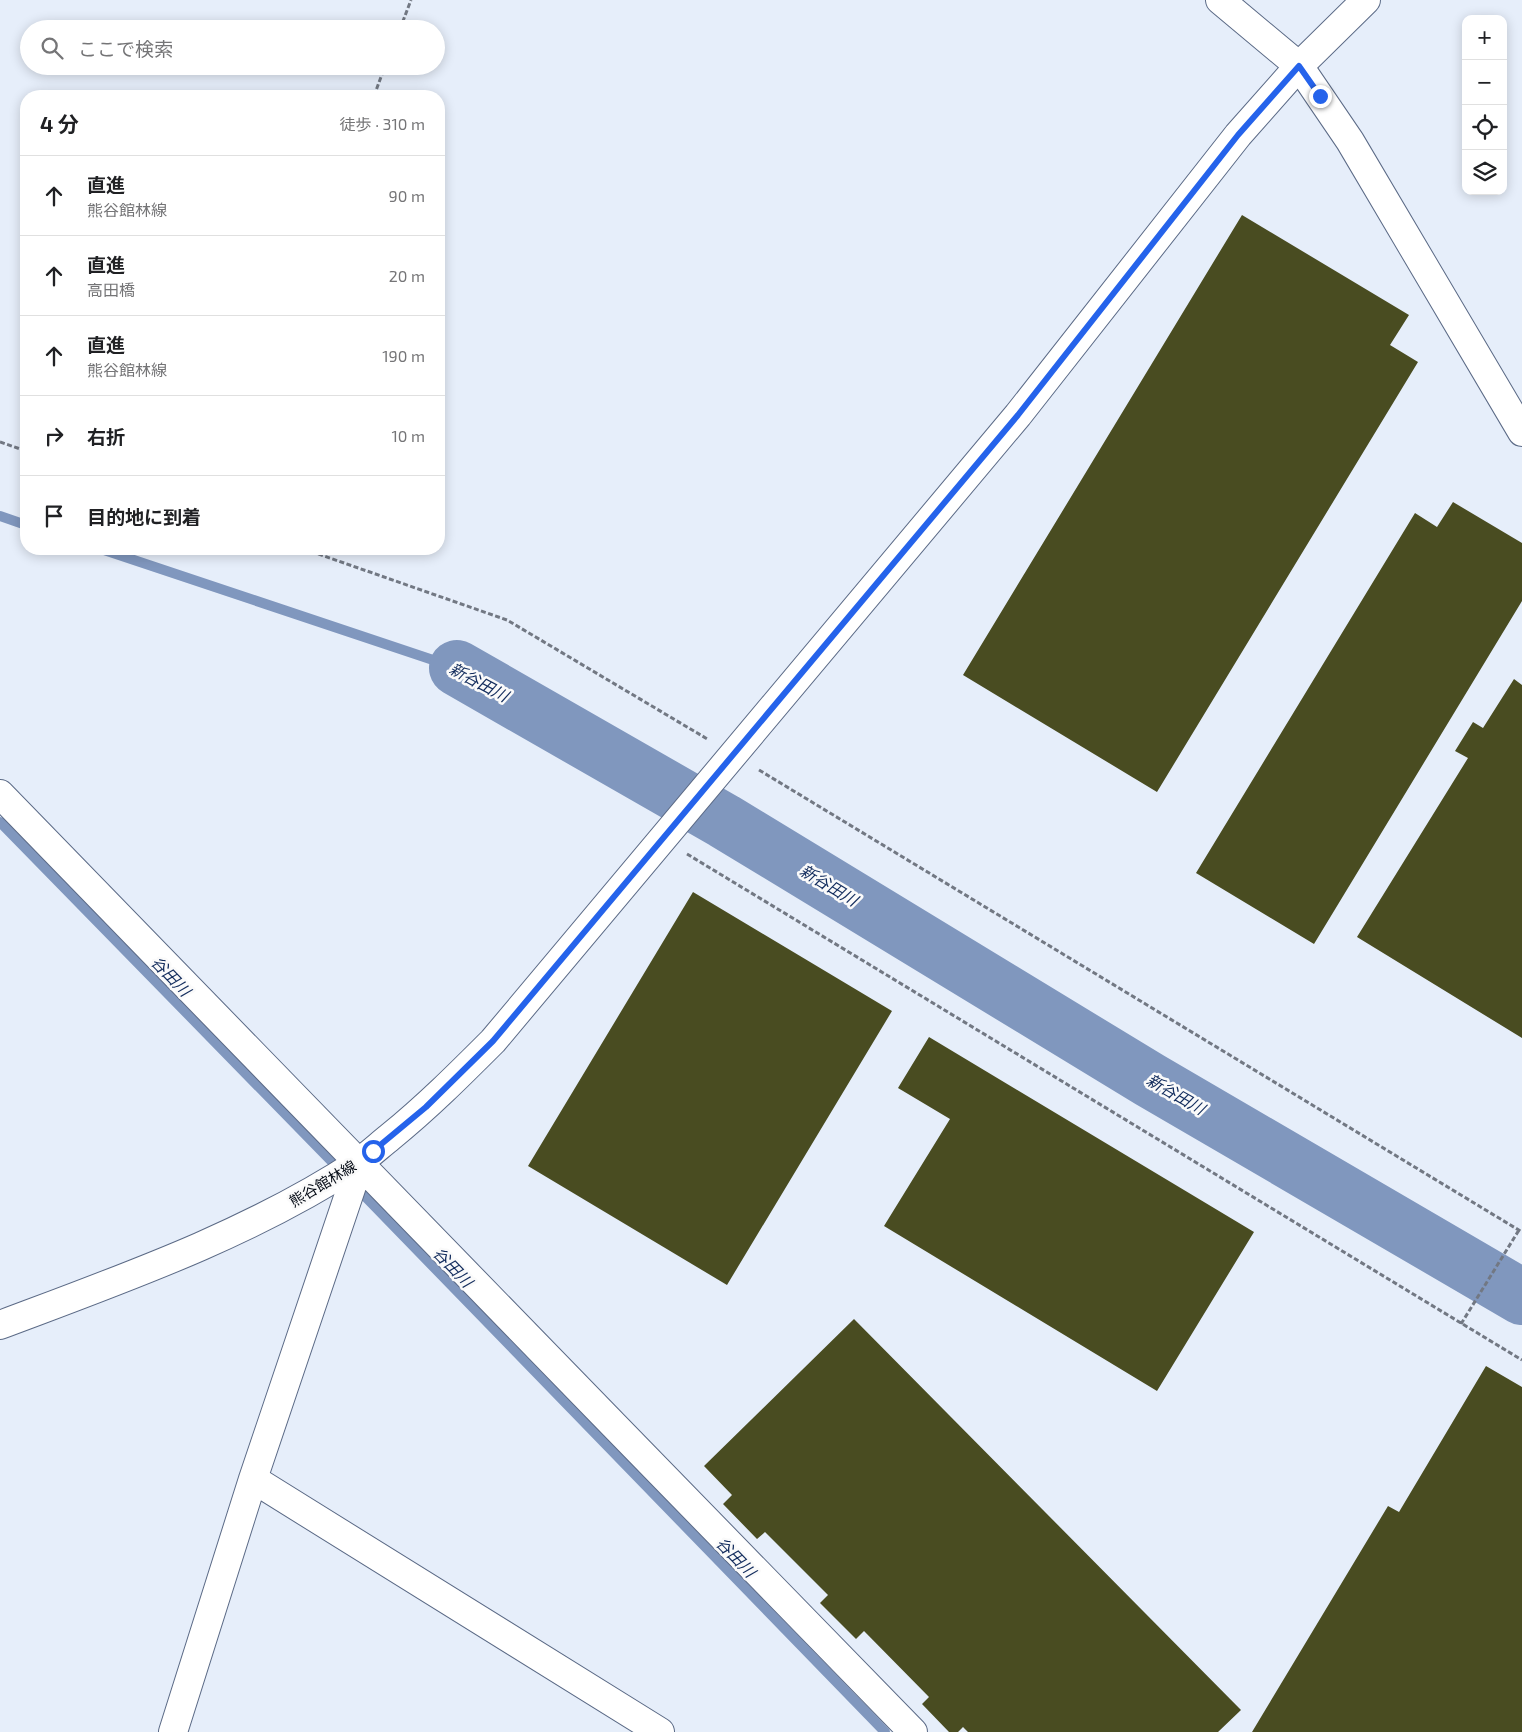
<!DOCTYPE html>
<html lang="ja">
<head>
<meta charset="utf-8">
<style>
	:root { --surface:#fff; --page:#f6f6f6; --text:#202124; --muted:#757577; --line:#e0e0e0 }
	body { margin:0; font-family:"Exo 2","Noto Sans JP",sans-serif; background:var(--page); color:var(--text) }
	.controls { position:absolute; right:15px; top:15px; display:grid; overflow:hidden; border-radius:10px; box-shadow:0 2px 12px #0003 }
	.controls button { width:45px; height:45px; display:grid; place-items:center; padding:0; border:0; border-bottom:1px solid var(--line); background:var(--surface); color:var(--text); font:25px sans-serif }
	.stop { position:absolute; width:15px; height:15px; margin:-11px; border:4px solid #2563eb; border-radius:50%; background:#fff }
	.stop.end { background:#2563eb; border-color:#fff; box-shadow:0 1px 5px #0008 }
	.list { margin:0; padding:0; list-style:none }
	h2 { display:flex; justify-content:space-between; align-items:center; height:65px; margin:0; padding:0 20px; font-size:21px }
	h2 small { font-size:16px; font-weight:400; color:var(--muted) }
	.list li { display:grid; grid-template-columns:32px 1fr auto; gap:15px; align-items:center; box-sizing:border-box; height:80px; padding:0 20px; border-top:1px solid var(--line) }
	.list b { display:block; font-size:19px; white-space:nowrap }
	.list p { margin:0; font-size:16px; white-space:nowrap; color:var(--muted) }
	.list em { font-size:16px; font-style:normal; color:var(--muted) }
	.icon { flex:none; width:28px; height:28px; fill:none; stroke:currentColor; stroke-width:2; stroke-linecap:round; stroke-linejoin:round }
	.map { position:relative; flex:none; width:1522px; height:1732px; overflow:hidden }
	.search { position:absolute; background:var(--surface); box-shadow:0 2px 12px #0003; left:20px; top:20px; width:425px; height:55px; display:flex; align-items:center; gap:12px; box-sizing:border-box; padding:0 18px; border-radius:28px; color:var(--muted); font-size:19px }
	.panel { position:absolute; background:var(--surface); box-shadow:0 2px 12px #0003; left:20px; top:90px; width:425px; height:465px; border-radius:20px }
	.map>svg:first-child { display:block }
</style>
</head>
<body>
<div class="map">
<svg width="1522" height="1732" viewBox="0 0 1522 1732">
	<rect width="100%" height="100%" fill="#e6eefa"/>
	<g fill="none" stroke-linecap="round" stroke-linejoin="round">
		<path stroke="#8097be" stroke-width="10" d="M0,516L26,525
			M101,549L457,668
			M0,822L342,1172
			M355,1186L885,1732"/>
		<path stroke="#8097be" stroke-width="56" d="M457,668L724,821L1150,1080L1522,1297"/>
	</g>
	<path fill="#494c21" d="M1242,215L1409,315L1390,345L1418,362L1157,792L963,675Z
		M1453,502L1522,543V601L1314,944L1196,873L1415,513L1437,527Z
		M1514,679L1522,685V1038L1357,937L1468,758L1455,751L1473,722L1483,728Z
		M693,892L892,1011L727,1285L528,1166Z
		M929,1037L1254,1232L1157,1391L884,1226L950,1119L898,1088Z
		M854,1319L1241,1710L1218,1732H968L963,1727L958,1732H949L922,1704L929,1697L864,1631L856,1639L820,1603L828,1595L765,1532L757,1539L723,1504L732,1495L704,1466Z
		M1486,1366L1522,1387V1732H1252L1388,1506L1399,1512Z"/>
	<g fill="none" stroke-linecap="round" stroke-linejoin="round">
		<defs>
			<path id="minor" d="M1220,0L1299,66
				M0,794C305,1107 608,1420 913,1732
				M253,1479L660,1732
				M173,1732L253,1479L360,1162"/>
			<path id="tertiary" d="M1299,66L1350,141L1522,432"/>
			<path id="primary" d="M0,1325C122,1279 248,1235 358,1163C369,1155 380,1145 390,1137C427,1107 460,1074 493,1041L1018,415L1238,135L1299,66L1366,0"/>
		</defs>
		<use href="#minor" stroke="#5b6a86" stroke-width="30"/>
		<use href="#tertiary" stroke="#5b6a86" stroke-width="30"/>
		<use href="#primary" stroke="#5b6a86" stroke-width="30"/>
		<path stroke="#727883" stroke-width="3" stroke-dasharray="5 2.5" stroke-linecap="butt" d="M400,29L411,0
			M374,96L385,66
			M0,442L26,451
			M304,549L507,620L709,740
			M759,770L1522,1232
			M687,854L1522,1360
			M1461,1324L1519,1230"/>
		<use href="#minor" stroke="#fff" stroke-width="28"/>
		<use href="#tertiary" stroke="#fff" stroke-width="28"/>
		<use href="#primary" stroke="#fff" stroke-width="28"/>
	</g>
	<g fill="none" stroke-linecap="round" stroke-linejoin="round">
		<path stroke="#2563eb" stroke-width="6" d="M373,1151L426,1107L493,1041L1018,415L1238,135L1299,66L1320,96"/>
	</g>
	<g text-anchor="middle" stroke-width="5" stroke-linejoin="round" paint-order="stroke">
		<g font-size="15" fill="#070d17" stroke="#fafafa">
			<text transform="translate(323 1184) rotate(-31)" y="5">熊谷館林線</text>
		</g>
		<g font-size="16" font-style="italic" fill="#112b5c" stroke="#fafafa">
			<text transform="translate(479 682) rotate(28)" y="6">新谷田川</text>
			<text transform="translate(829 885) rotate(31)" y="6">新谷田川</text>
			<text transform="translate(171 976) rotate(46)" y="6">谷田川</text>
			<text transform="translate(1176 1094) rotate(30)" y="6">新谷田川</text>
			<text transform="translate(453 1267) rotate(46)" y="6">谷田川</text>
			<text transform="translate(736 1557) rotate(46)" y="6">谷田川</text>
		</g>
	</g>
</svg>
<div class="controls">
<button>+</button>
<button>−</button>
<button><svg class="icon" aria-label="locate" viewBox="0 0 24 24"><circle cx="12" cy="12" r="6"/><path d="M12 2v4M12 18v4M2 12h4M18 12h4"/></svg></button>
<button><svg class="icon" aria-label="layers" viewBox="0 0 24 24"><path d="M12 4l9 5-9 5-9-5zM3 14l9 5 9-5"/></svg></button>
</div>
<div class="stop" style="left:373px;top:1151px"></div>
<div class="stop end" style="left:1320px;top:96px"></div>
<div class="search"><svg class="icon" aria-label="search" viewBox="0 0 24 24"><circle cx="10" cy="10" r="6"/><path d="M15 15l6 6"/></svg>ここで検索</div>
<section class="panel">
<h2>4 分<small>徒歩 · 310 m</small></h2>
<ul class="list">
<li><svg class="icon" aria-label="ahead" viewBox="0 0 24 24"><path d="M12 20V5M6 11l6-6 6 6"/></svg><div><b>直進</b><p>熊谷館林線</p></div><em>90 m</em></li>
<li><svg class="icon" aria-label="ahead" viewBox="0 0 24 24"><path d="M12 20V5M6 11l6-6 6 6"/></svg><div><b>直進</b><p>高田橋</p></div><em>20 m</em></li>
<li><svg class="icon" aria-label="ahead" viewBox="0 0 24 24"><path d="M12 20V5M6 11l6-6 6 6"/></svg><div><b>直進</b><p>熊谷館林線</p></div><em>190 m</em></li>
<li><svg class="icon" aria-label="right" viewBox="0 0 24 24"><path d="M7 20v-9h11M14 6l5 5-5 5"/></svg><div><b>右折</b></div><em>10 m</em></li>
<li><svg class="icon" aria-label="arrive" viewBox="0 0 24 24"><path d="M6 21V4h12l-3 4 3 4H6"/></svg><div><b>目的地に到着</b></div></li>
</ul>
</section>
</div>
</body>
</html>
